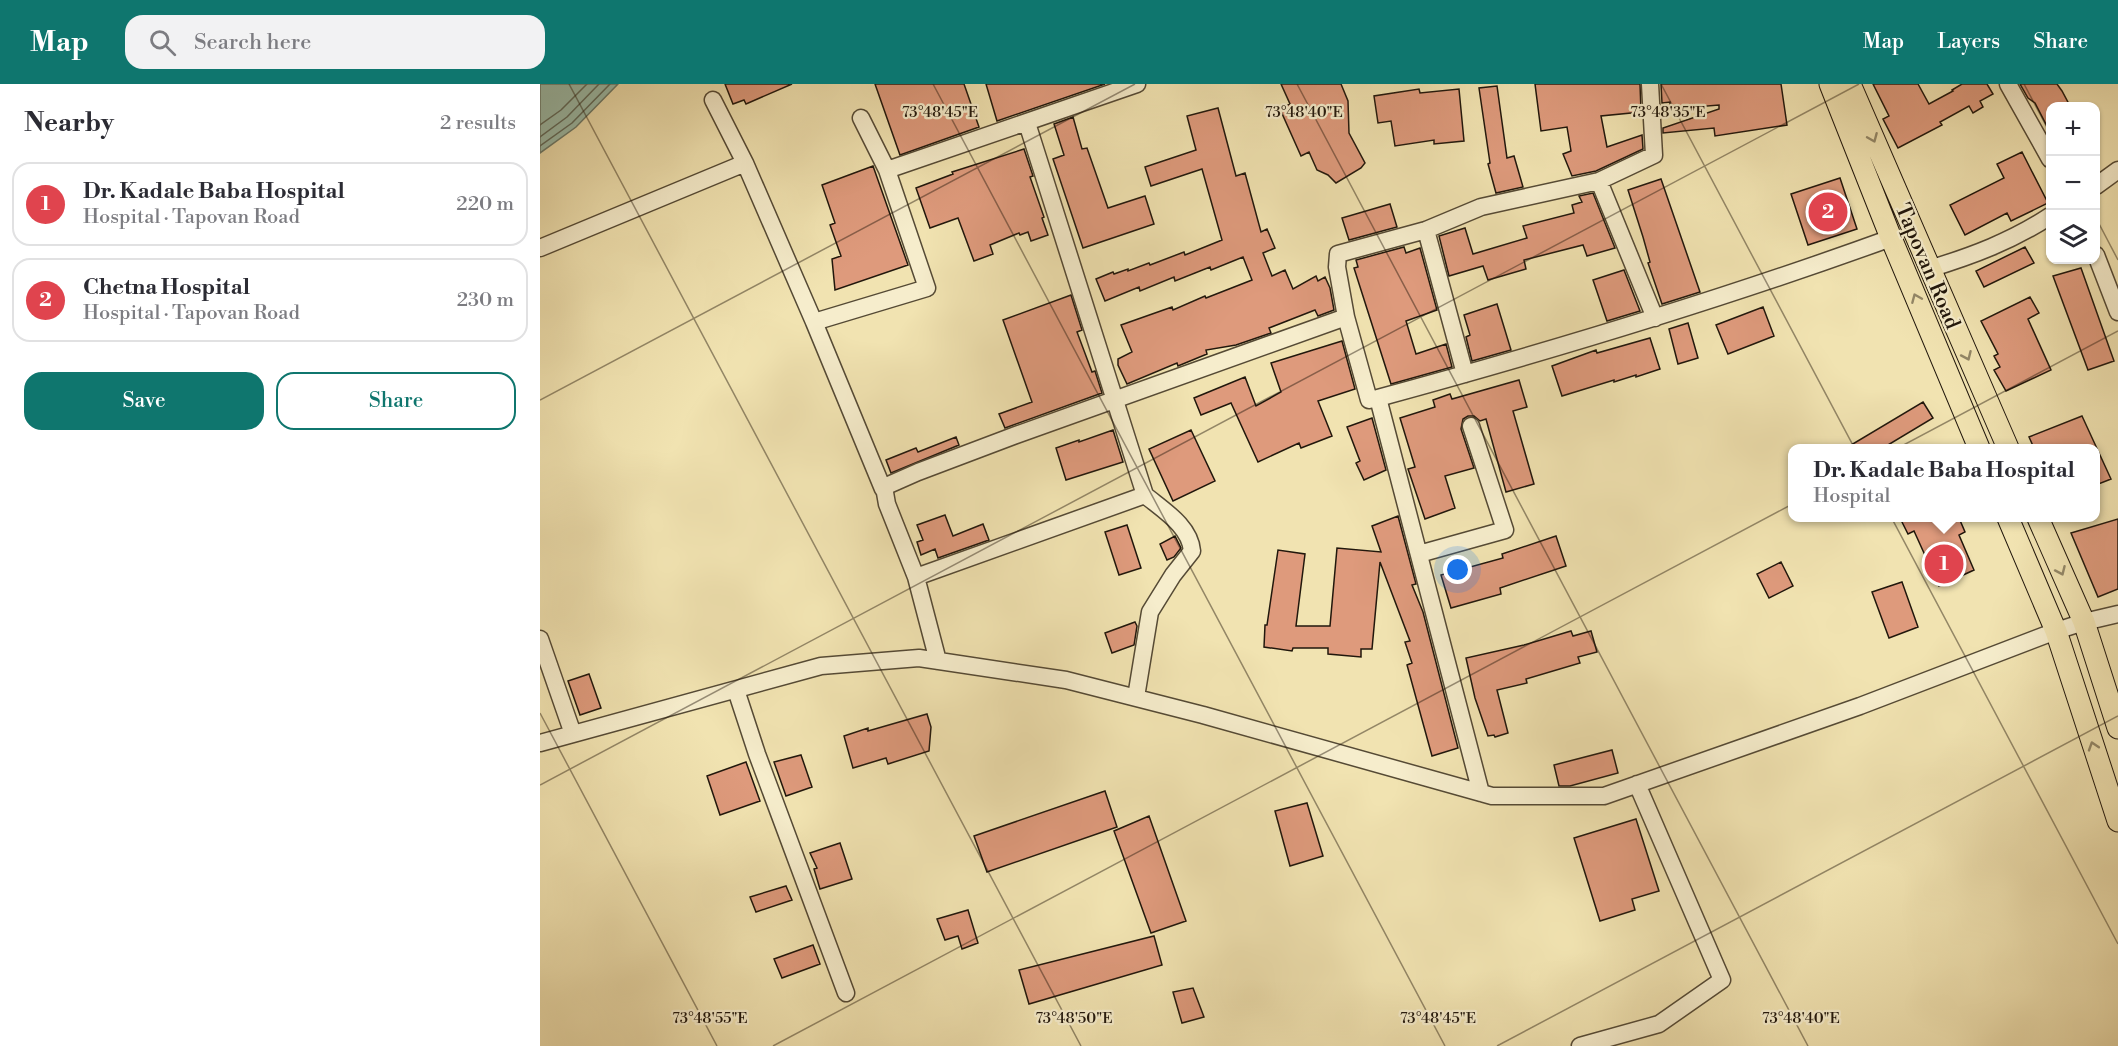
<!DOCTYPE html>
<html lang="en">
<head>
<meta charset="utf-8">
<style>
	:root { --surface:#fff; --page:#f2f2f3; --text:#2b2b33; --muted:#7c7c81; --line:#e1e1e2; --accent:#0f766e }
	body { margin:0; font-family:"Libre Bodoni",serif; background:var(--page); color:var(--text) }
	.controls { position:absolute; right:18px; top:18px; display:grid; overflow:hidden; border-radius:12px; box-shadow:0 2px 4px #0004 }
	.controls button { width:54px; height:54px; display:grid; place-items:center; padding:0; border:0; border-bottom:2px solid var(--line); background:var(--surface); color:var(--text); font:30px sans-serif }
	.you { position:absolute; left:918px; top:486px; width:21px; height:21px; margin:-15px; border:4px solid #fff; border-radius:50%; background:#1a73e8; box-shadow:0 0 0 9px #1a73e833 }
	.badge { display:grid; place-items:center; width:39px; height:39px; border-radius:50%; background:var(--accent); color:#fff; font-size:20px; font-weight:700 }
	.pin { position:absolute; translate:-50% -50%; border:3px solid #fff; box-shadow:0 2px 6px #0006 }
	.popup { position:absolute; left:1248px; top:360px; width:312px; height:78px; box-sizing:border-box; display:grid; place-content:center; border-radius:12px; background:var(--surface); filter:drop-shadow(0 2px 4px #0005); font-size:20px; white-space:nowrap; color:var(--muted) }
	.popup b { font-size:22px; color:var(--text) }
	.popup::after { content:''; position:absolute; left:50%; top:100%; margin-left:-12px; border:12px solid transparent; border-top-color:var(--surface) }
	.list { margin:0; padding:0; list-style:none }
	h2 { display:flex; justify-content:space-between; align-items:center; height:78px; margin:0; padding:0 24px; font-size:26px }
	h2 small { font-size:20px; font-weight:400; color:var(--muted) }
	.list li { display:grid; grid-template-columns:39px 1fr auto; gap:18px; align-items:center; box-sizing:border-box; height:84px; margin:0 12px 12px; padding:0 12px; border:2px solid var(--line); border-radius:18px }
	.list b { display:block; font-size:22px; white-space:nowrap }
	.list p { margin:0; font-size:20px; white-space:nowrap; color:var(--muted) }
	.list em { font-size:20px; font-style:normal; color:var(--muted) }
	.actions { display:flex; gap:12px; padding:18px 24px }
	.actions a { flex:1; padding:14px 0; border:2px solid var(--accent); border-radius:18px; text-align:center; font-size:21px; color:var(--accent) }
	.actions .main { background:var(--accent); color:#fff }
	.icon { flex:none; width:33px; height:33px; fill:none; stroke:currentColor; stroke-width:2; stroke-linecap:round; stroke-linejoin:round }
	.map { position:relative; flex:none; width:1578px; height:962px; overflow:hidden }
	header { display:flex; align-items:center; gap:36px; box-sizing:border-box; height:84px; padding:0 30px; background:var(--accent); color:#fff }
	header strong { font-size:28px }
	nav { display:flex; gap:33px; margin-inline-start:auto; font-size:21px }
	.search { width:420px; height:54px; background:var(--page); display:flex; align-items:center; gap:15px; box-sizing:border-box; padding:0 21px; border-radius:18px; color:var(--muted); font-size:22px }
	main { display:flex }
	aside { flex:1; background:var(--surface) }
	.map>svg:first-child { display:block }
</style>
</head>
<body>
<header>
<strong>Map</strong>
<div class="search"><svg class="icon" aria-label="search" viewBox="0 0 24 24"><circle cx="10" cy="10" r="6"/><path d="M15 15l6 6"/></svg>Search here</div>
<nav><a>Map</a><a>Layers</a><a>Share</a></nav>
</header>
<main>
<aside>
<h2>Nearby<small>2 results</small></h2>
<ul class="list">
<li><span class="badge" style="background:#e0444e">1</span><div><b>Dr. Kadale Baba Hospital</b><p>Hospital · Tapovan Road</p></div><em>220 m</em></li>
<li><span class="badge" style="background:#e0444e">2</span><div><b>Chetna Hospital</b><p>Hospital · Tapovan Road</p></div><em>230 m</em></li>
</ul>
<div class="actions"><a class="main">Save</a><a>Share</a></div>
</aside>
<div class="map">
<svg width="1578" height="962" viewBox="0 0 1578 962">
	<rect width="100%" height="100%" fill="#f1e3b1"/>
	<filter id="stains"><feTurbulence type="fractalNoise" baseFrequency=".00333" numOctaves="4"/><feColorMatrix values="0 0 0 0 .2 0 0 0 0 .09 0 0 0 0 .02 0 0 0 .5 -.17"/></filter>
	<radialGradient id="worn" r=".72"><stop offset=".6" stop-color="#630" stop-opacity="0"/><stop offset="1" stop-color="#630" stop-opacity=".3"/></radialGradient>
	<path fill="#9bbeac" stroke="#6a7b6c" stroke-width="1.5" d="M0,0H78L36,43L0,69Z"/>
	<g fill="none" stroke-linecap="round" stroke-linejoin="round">
		<path stroke="#5e6a5c" stroke-width="1.5" d="M0,41L21,26L47,0
			M0,53L27,33L59,0
			M0,62L32,39L70,0"/>
	</g>
	<path fill="#de9a7c" stroke="#21170c" stroke-width="1.5" d="M185,0H252L206,20L204,16L193,20Z
		M335,0H424L439,43L360,71Z
		M446,0H565L457,37Z
		M741,0H801L808,17L809,49L825,79L821,84L796,99L788,91L777,86L769,68L761,72L740,25L750,20Z
		M995,0H1100L1101,28L1061,32L1067,63L1102,51L1103,65L1056,87L1032,92L1023,70L1031,67L1027,43L1001,47Z
		M1121,0H1241L1247,41L1175,52L1174,44L1123,49V44L1179,25V21L1130,25V18L1122,19Z
		M1333,0H1378L1389,20L1413,7L1412,6L1422,0H1447L1453,10L1440,17L1443,23L1433,29L1429,22L1400,38L1402,41L1358,64L1343,35L1349,32Z
		M1480,0H1517L1522,7L1530,22H1510V48L1495,19L1488,14Z
		M957,2L967,74L974,72L983,103L956,109L948,80L950,79L939,4Z
		M879,5L880,9L919,5L924,57L894,60V56L855,62L851,37L838,39L834,12Z
		M678,24L696,92L705,89L721,148L727,145L735,164L723,169L732,192L745,186L753,205L776,192L778,197L785,193L790,204L794,226L778,232L775,226L729,244L731,249L696,261L666,266L667,270L638,282L637,279L587,300L578,281V275L592,268L581,241L632,223L633,226L665,212L666,214L712,196L703,173L671,186L670,183L635,197L634,193L600,207L599,203L565,217L556,195L573,188L574,190L588,185V187L609,179L610,181L644,168L645,171L682,156L662,85L611,102L605,83L656,66L647,32Z
		M533,33L542,65L547,64L568,124L605,112L614,140L543,164L513,75L524,71L514,40Z
		M484,65L493,92L490,93L504,133L502,134L508,151L491,157L488,148L480,151L479,149L450,161L453,170L434,177L418,134L390,144L376,104L413,90L412,88Z
		M1482,68L1508,119L1471,137L1467,129L1425,151L1410,121L1464,94L1457,80Z
		M333,82L368,181L295,206L292,175L301,172L290,141L295,139L282,101Z
		M1300,94L1317,145L1268,161L1251,110Z
		M1121,95L1160,208L1122,220L1108,179L1110,178L1103,153L1088,106Z
		M1053,109L1075,164L1047,172L1043,161L984,176L986,185L948,196L943,182L909,192L899,152L925,144L933,170L987,154L983,142L1034,129L1032,121L1042,118L1039,112Z
		M850,120L857,143L809,156L802,134Z
		M864,163L866,169L880,164L897,226L866,237L876,270L906,260L912,283L851,300L814,184L818,183L816,176Z
		M1485,163L1494,179L1444,203L1436,187Z
		M1541,184L1574,277L1548,286L1513,192Z
		M1084,186L1100,227L1067,237L1053,196Z
		M531,211L542,246L537,248L552,288L555,287L562,309L465,344L459,330L492,318L463,236Z
		M1490,213L1499,229L1488,235L1511,286L1466,307L1454,286L1460,283L1454,272L1458,270L1441,237Z
		M957,220L971,266L932,277L926,253L930,251L924,231Z
		M1223,223L1234,252L1188,270L1176,241Z
		M1148,239L1158,274L1138,280L1129,245Z
		M1110,254L1120,285L1096,293V291L1074,298V296L1022,312L1012,282L1056,266L1057,269Z
		M802,257L815,305L778,317L792,352L761,364L759,359L718,378L691,319L661,331L654,314L705,293L716,322L741,308L731,279Z
		M979,296L987,323L973,327L994,400L966,408L946,335L940,337L934,332H928L923,335L921,345L934,384L905,392L915,424L885,435L868,385L875,383L860,334L895,323L893,316L910,310L912,315Z
		M1383,318L1393,334L1343,364H1306Z
		M1542,332L1571,395L1556,401V364H1494L1489,353Z
		M832,334L846,386L824,396L816,379L820,377L807,343Z
		M573,346L583,378L526,396L516,364L539,356V358Z
		M651,346L675,397L633,417L609,365Z
		M416,353L419,361L351,389L346,376L376,364L378,368Z
		M405,431L413,452L443,440L449,456L398,474L395,465L381,471L377,458L383,456L377,441Z
		M858,432L876,500L872,501L883,528L918,664L892,672L867,581L872,579L865,558L870,557L840,478L832,565H821V573L788,570V564H753L752,567L724,563L725,541H727L738,466L765,470L756,542H790L797,464L841,468L832,442Z
		M1360,434H1419L1425,448L1419,451L1434,486L1399,502L1374,447L1368,450Z
		M1578,435V505L1558,513L1531,449Z
		M587,441L601,484L579,491L565,448Z
		M635,452L641,464L634,473L627,476L620,460Z
		M1016,452L1026,482L960,504L961,510L911,524L901,491L963,474L962,470Z
		M1241,478L1253,502L1229,514L1217,490Z
		M1362,498L1378,543L1349,554L1332,508Z
		M595,538L597,542L594,561L572,569L565,549Z
		M1031,547L1033,552L1051,547L1057,568L1038,573L1040,579L986,595L987,599L957,606L968,649L955,653L954,651L948,652L935,614L926,574L984,561Z
		M49,590L61,624L40,631L28,597Z
		M387,630L391,643L389,667L348,680L346,674L313,684L304,652L328,644V647Z
		M1072,666L1078,689L1030,702H1019L1014,681Z
		M261,671L272,703L246,712L234,678Z
		M206,678L220,717L180,731L167,692Z
		M565,707L577,743L447,788L434,752Z
		M767,719L783,772L750,782L735,727Z
		M609,732L646,837L611,849L574,747Z
		M1096,735L1119,807L1092,815L1095,826L1060,837L1034,754Z
		M300,759L312,795L280,805L274,785L277,784L270,769Z
		M246,802L252,816L216,828L210,813Z
		M428,826L438,859L422,865L418,852L405,856L397,835Z
		M614,852L622,881L489,920L479,886Z
		M273,861L280,880L242,894L234,875Z
		M653,904L664,933L642,939L633,908Z"/>
	<g fill="none" stroke-linecap="round" stroke-linejoin="round">
		<defs>
			<path id="minor" d="M1468,0L1510,75
				M173,16L205,79L274,238
				M321,34L347,86L387,204L274,238L343,405
				M347,86L597,0
				M1059,97L1115,234
				M1556,102L1578,86
				M886,146L925,290
				M0,164L205,79
				M1556,171L1578,228
				M1389,185C1432,172 1472,157 1510,132
				M806,233L797,183L798,170L886,146L941,123L1059,97L1114,71L1110,0
				M879,470L965,446L931,342
				M376,493L605,411L487,39
				M0,555L33,650
				M398,577L376,493L347,420L344,403L378,388L476,351L806,233L829,316L838,314
				M196,606L217,670L306,909
				M596,613L610,528L633,491L652,467C650,442 623,426 605,411
				M0,659L281,582L379,574L526,596L663,631L952,712H1064L1320,622L1516,547L1544,538L1578,530
				M941,709L838,314C1011,267 1183,215 1351,154
				M1040,962L1119,940L1182,896L1097,700"/>
			<path id="major" d="M1290,0L1351,154L1439,364
				M1310,0L1468,364
				M1468,434L1516,547L1578,737
				M1498,434L1544,538L1578,644"/>
		</defs>
		<use href="#minor" stroke="#554a35" stroke-width="19"/>
		<use href="#major" stroke="#21170c" stroke-width="23"/>
		<use href="#minor" stroke="#f6edcc" stroke-width="16"/>
		<use href="#major" stroke="#f1e3b1" stroke-width="21"/>
	</g>
	<defs><path id="oneway-chevron" d="M-2-3.5L2.5 0L-2 3.5" fill="none" stroke-width="1.6" stroke-linecap="round" stroke-linejoin="round" transform="scale(1.5)"/></defs>
	<g stroke="#938767">
		<use href="#oneway-chevron" transform="translate(1333 54) rotate(67)"/>
		<use href="#oneway-chevron" transform="translate(1376 214) rotate(-113)"/>
		<use href="#oneway-chevron" transform="translate(1427 272) rotate(66)"/>
		<use href="#oneway-chevron" transform="translate(1521 487) rotate(66)"/>
		<use href="#oneway-chevron" transform="translate(1553 662) rotate(-108)"/>
	</g>
	<path fill="none" stroke="#21170c" stroke-width="1.5" stroke-opacity="0.45" d="M29,0L541,962M393,0L905,962M757,0L1268,962M1121,0L1578,860M1484,0L1510,49M1556,134L1578,176M0,316L595,0M0,629L177,962M0,701L1319,0M233,962L1578,247M957,962L1578,632"/>
	<g text-anchor="middle" stroke-width="4.5" stroke-linejoin="round" paint-order="stroke">
		<g font-size="21" fill="#21170c" stroke="#f6edcc">
			<text transform="translate(1388 182) rotate(67)" y="7">Tapovan Road</text>
		</g>
	</g>
	<g font-size="15" text-anchor="middle" fill="#21170c" stroke="#f6edcc" stroke-width="4.5" stroke-linejoin="round" paint-order="stroke">
		<text x="400" y="33">73°48'45"E</text>
		<text x="764" y="33">73°48'40"E</text>
		<text x="1128" y="33">73°48'35"E</text>
		<text x="170" y="939">73°48'55"E</text>
		<text x="534" y="939">73°48'50"E</text>
		<text x="898" y="939">73°48'45"E</text>
		<text x="1261" y="939">73°48'40"E</text>
	</g>
	<rect width="100%" height="100%" filter="url(#stains)"/>
	<rect width="100%" height="100%" fill="url(#worn)"/>
</svg>
<div class="controls">
<button>+</button>
<button>−</button>
<button><svg class="icon" aria-label="layers" viewBox="0 0 24 24"><path d="M12 4l9 5-9 5-9-5zM3 14l9 5 9-5"/></svg></button>
</div>
<div class="you"></div>
<div class="pin badge" style="left:1404px;top:480px;background:#e0444e">1</div>
<div class="popup"><b>Dr. Kadale Baba Hospital</b>Hospital</div>
<div class="pin badge" style="left:1288px;top:128px;background:#e0444e">2</div>
</div>
</main>
</body>
</html>
